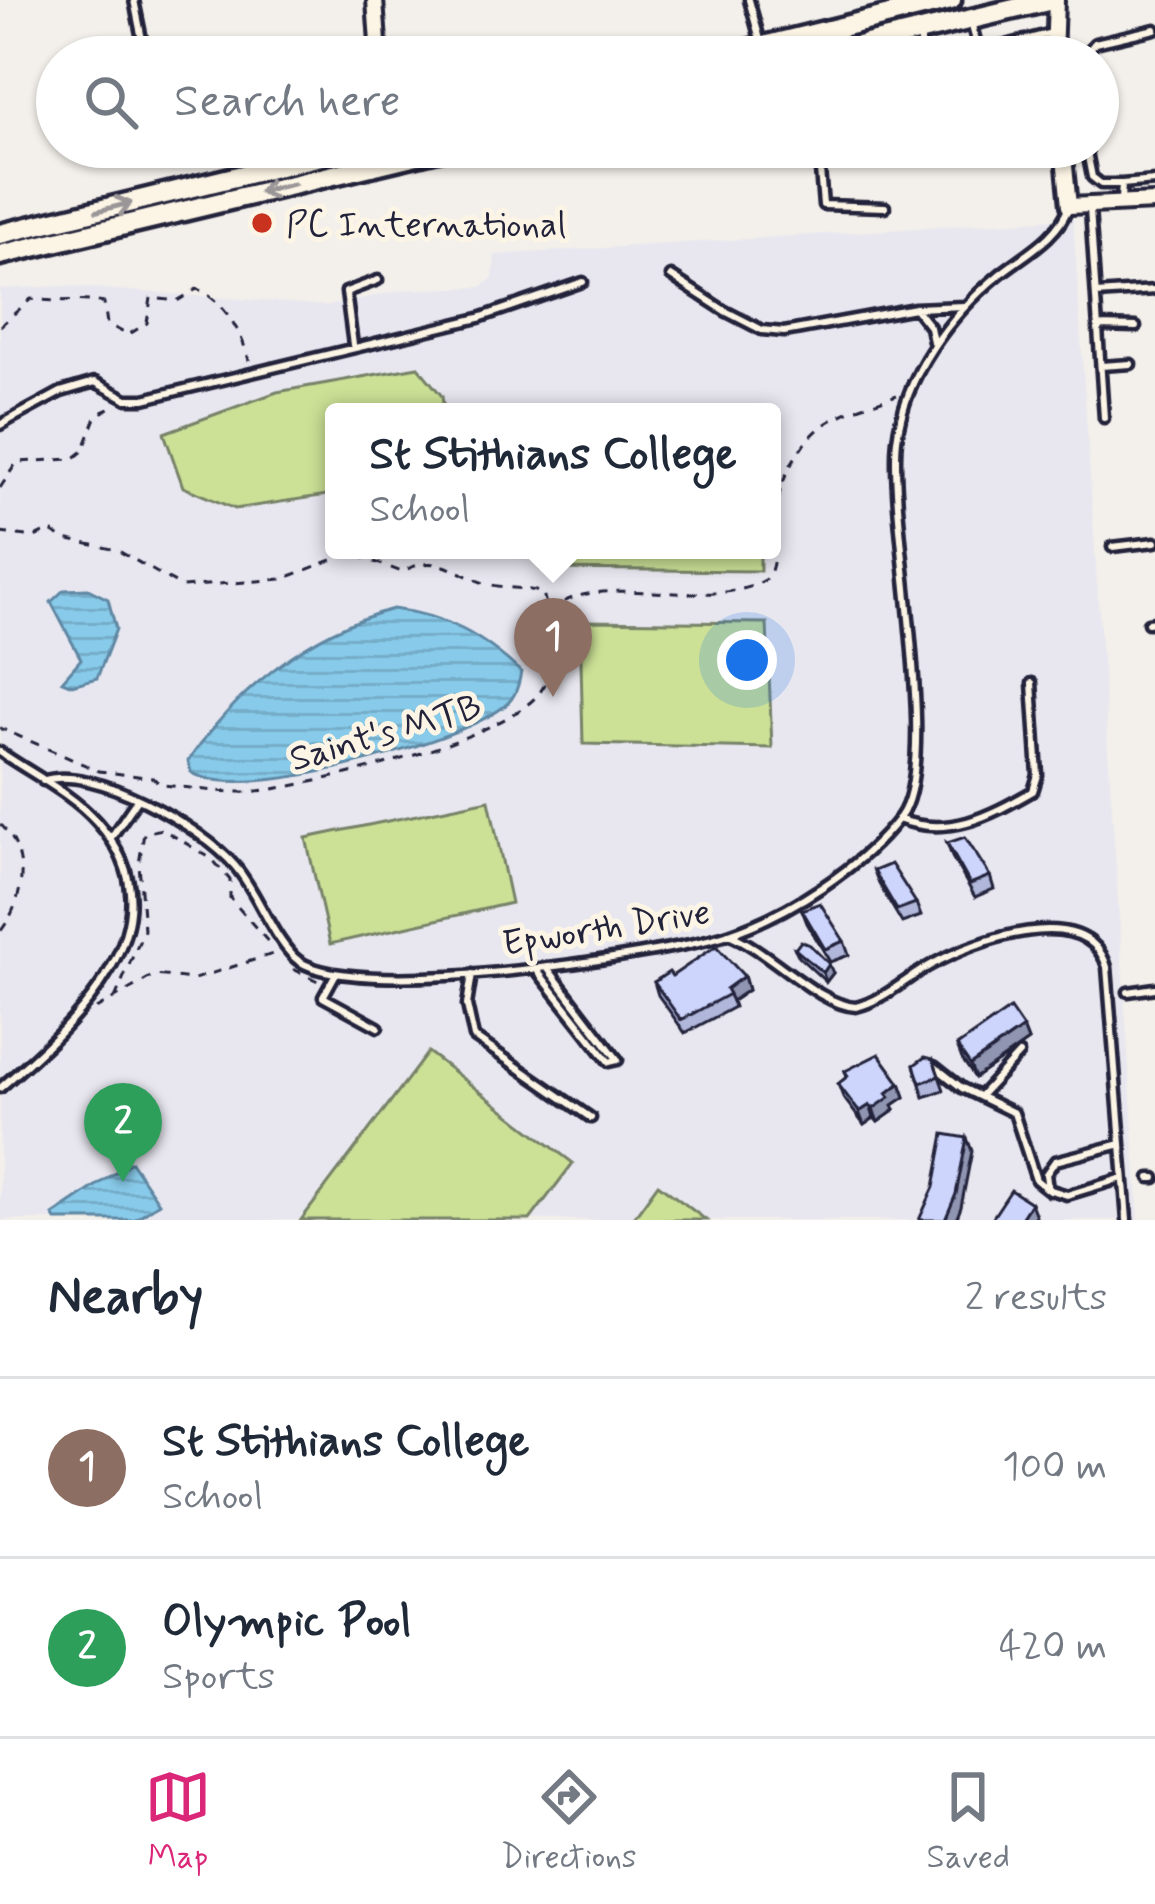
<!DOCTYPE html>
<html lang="en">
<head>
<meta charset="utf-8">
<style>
	:root { --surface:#fff; --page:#f2f2f3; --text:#1f2937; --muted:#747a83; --line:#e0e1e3; --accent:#db2777 }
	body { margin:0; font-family:Mynerve,sans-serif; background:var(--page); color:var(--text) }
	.you { position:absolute; left:747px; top:660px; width:42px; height:42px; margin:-30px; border:9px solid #fff; border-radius:50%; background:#1a73e8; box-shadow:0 0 0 18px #1a73e833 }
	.badge { display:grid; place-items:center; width:78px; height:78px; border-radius:50%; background:var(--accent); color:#fff; font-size:39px; font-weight:700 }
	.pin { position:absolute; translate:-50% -99px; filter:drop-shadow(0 3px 6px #0008) }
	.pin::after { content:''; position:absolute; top:63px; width:42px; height:36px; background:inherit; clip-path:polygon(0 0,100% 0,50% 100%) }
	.popup { position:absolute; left:325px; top:403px; width:456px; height:156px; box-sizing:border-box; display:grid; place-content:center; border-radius:12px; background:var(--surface); filter:drop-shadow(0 3px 9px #0005); font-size:39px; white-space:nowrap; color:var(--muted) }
	.popup b { font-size:45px; color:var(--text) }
	.popup::after { content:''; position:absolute; left:50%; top:100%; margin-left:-24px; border:24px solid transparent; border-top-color:var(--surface) }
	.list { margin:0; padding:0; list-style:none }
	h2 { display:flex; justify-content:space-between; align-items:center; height:156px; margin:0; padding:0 48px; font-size:51px }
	h2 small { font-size:39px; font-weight:400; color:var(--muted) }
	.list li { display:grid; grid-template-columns:78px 1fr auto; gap:36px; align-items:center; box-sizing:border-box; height:180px; padding:0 48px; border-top:3px solid var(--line) }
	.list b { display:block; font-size:45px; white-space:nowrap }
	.list p { margin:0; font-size:39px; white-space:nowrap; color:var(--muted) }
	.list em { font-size:39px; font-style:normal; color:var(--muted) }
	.icon { flex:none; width:66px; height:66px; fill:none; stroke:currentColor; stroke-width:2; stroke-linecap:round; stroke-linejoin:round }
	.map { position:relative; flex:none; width:1155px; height:1220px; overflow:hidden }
	.search { position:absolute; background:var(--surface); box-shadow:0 3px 9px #0004; left:36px; right:36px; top:36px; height:132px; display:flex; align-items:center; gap:30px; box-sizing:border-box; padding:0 42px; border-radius:66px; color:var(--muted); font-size:45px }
	.sheet { height:516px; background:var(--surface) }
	nav { display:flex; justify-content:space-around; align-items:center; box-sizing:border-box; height:168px; border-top:3px solid var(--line); background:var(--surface); font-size:33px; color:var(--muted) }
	nav a { display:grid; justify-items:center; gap:6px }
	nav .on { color:var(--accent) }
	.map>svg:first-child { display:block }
</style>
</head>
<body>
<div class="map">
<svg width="1155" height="1220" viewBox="0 0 1155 1220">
	<defs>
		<pattern id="water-rules" width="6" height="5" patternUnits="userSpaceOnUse" patternTransform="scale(3)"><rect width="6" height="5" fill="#88cae9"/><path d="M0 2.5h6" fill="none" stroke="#75adc9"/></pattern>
	</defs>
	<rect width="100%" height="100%" fill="#f3efea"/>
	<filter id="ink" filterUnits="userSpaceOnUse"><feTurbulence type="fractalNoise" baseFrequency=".00833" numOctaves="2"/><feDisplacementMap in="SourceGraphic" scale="24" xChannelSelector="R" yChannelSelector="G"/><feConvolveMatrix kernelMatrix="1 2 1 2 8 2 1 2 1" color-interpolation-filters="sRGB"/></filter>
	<g filter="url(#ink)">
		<path fill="#e8e7f0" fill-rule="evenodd" d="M1073,218L1139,1220H0V289L65,286L327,306L403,290L481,287L493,278L495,255ZM334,412H772V550H334Z"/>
		<path fill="#cce196" stroke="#778268" stroke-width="3" d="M418,367L442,396L444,412H334V494L235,509L183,487L164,433L277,392Z
			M541,550H760V571L541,569Z
			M580,621L767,623L772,748L583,744Z
			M489,800L511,903L330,944L306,838Z
			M428,1052L573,1163L530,1220H301Z
			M658,1184L706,1220H632Z"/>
		<path fill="url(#water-rules)" stroke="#5f87a3" stroke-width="3" d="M88,589L108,599L116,629L97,678L72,685L62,681L81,659L51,602L64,590Z
			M393,609C447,616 481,635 521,672C518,689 514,701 499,710C449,744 241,805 191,772L188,761C237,690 309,631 393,609Z
			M131,1162L159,1203L134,1220H56L53,1215Z"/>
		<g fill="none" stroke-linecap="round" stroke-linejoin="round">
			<defs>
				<path id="lane" d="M134,0L144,49L155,57
					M749,0L761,43
					M972,26L977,45L987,50L1052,33
					M921,35V57
					M1083,57L1095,43L1155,29
					M818,147L823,205L885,207
					M1086,147L1092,177L1101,184H1122
					M252,166L260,147
					M1121,199L1122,184L1155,181
					M1090,209L1104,418
					M671,276L725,311L762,330L784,332L915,308L964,306
					M1096,294L1155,290
					M915,308L930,327L933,342
					M1098,326L1136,327
					M353,345L346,292L378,280
					M1101,366L1131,364
					M0,425L61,392L95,382L127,399H144L479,318L583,282
					M1112,547L1155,542
					M1148,623L1155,622
					M0,752C32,774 71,793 97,822C188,923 73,1025 0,1088
					M43,781C92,763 202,827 235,866C258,893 269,931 294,957C341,1005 662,956 729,934C789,914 862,867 900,817C942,761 888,519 897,440C905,374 950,315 1000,274C1025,254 1058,238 1069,206
					M898,819C948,838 988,817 1033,791L1038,775L1032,683
					M110,839L137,800
					M728,934C770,950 817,1005 856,1007C884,1000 905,979 931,965C974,941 1087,899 1107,967L1127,1220
					M535,968L609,1062L618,1060L548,969
					M472,974L467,1005L474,1037L591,1118
					M335,975L323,997L378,1027
					M1128,992L1155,988
					M934,1066L962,1088L1014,1113L1036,1180L1050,1191
					M982,1094L1019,1054
					M1121,1144L1055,1161L1046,1174L1048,1189L1067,1195L1123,1178
					M1150,1178H1155"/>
				<path id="street" d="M375,0L379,57
					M1054,57L1056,0
					M1063,147L1069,206L1155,202"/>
				<path id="secondary" d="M719,57L951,0
					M812,57L1052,0
					M0,234L358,147
					M0,255L450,147"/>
			</defs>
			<use href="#lane" stroke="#22223b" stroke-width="15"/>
			<use href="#street" stroke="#22223b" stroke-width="22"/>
			<use href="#secondary" stroke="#22223b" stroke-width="27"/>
			<path stroke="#22223b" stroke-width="3" stroke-dasharray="9 9" stroke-linecap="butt" d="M0,326L31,299C56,303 81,298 104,303L107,324L128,335L147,323L151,298L177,301L197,289C224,300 243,335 249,361
				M0,488L17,462L73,459L83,451L97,415L115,405
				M0,533L35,537L49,530L64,539L117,550L182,587L282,579L350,553L402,572C436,552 452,572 484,583C504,589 524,587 543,593C551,623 561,664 540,692C505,740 306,789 245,792C218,793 189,787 162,785L153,778L99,771L0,728
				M550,613C589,567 709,614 765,580C779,572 775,509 780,491C787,468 802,443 820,428C841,411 871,404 897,395
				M0,824C32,853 24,902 0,932
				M293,969L322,983
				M115,998L144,930L139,864L144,833L162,829L212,859L230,880V898L270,944
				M96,1009L154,975L194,979L276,953"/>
			<use href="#lane" stroke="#fcf5e5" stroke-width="6"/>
			<use href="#street" stroke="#fcf5e5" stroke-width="14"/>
			<use href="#secondary" stroke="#fcf5e5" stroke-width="18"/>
		</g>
		<path fill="#b0b7da" stroke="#22223b" stroke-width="3" d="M947,843L990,876L994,889L975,897L952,857Z
			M874,871L916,903L921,916L902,923L879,884Z
			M802,910L844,941L849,955L830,962L807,923Z
			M795,949L833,973L826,982L799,957Z
			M672,976H744L748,990L732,1001L734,1007L685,1033L658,995L654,982Z
			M1023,1028L1028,1041L975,1078L962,1059L957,1046Z
			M933,1059L944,1090L924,1097L914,1065Z
			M845,1071L900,1083L905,1097L893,1105L895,1110L878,1122L874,1118L864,1125L843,1097L838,1084L847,1077Z"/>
		<path fill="#9095b1" stroke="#22223b" stroke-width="3" d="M829,964L833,973L826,982L823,973Z
			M744,976L748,990L732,1001L726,989Z
			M1023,1028L1028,1041L975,1078L970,1065Z
			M900,1083L905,1097L893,1105L895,1110L878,1122L873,1109L887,1093Z
			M870,1105L874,1118L864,1125L859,1112Z
			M967,1138L972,1151L961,1207L956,1220H945Z
			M1031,1203L1036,1216L1033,1220H1020Z"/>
		<path fill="#cdd5fd" stroke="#22223b" stroke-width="3" d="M533,49L535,57H503Z
			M965,837L990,876L970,884L947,843Z
			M891,864L916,903L897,910L874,871Z
			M820,903L844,941L825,949L802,910Z
			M801,941L810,945L829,964L823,973L795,949Z
			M716,946L744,976L726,989L729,994L681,1020L654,982L669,972L672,976Z
			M1010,1009L1023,1028L970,1065L957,1046Z
			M879,1054L900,1083L887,1093L890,1097L873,1109L870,1105L859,1112L838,1084L848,1076L845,1071Z
			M925,1057L933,1059L939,1076L920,1083L914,1065Z
			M944,1134L967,1138L956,1194L945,1220H919L934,1187Z
			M1011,1190L1031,1203L1020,1220H991Z"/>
		<defs><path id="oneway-shaft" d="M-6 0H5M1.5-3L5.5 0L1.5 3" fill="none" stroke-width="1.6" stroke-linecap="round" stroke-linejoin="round" transform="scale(3)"/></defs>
		<g stroke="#9a9698">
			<use href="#oneway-shaft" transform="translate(276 188) rotate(167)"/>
			<use href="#oneway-shaft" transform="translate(114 207) rotate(-14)"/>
		</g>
	</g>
	<circle fill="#c8321e" stroke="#fcf5e5" stroke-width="4.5" cx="262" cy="223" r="12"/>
	<g text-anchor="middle" stroke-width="10" stroke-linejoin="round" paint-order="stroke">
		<g font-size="36" fill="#22223b" stroke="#fcf5e5" text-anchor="start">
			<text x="286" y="236">PC International</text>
		</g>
		<g font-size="36" fill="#22223b" stroke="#fcf5e5">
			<text transform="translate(385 731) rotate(-16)" y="13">Saint's MTB</text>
			<text transform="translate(606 926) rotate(-9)" y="13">Epworth Drive</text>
		</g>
	</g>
</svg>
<div class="you"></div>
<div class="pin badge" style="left:553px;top:697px;background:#8d6e63">1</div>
<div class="popup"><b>St Stithians College</b>School</div>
<div class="pin badge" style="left:123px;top:1182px;background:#2e9e5b">2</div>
<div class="search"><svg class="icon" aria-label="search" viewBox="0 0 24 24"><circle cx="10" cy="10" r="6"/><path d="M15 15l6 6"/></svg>Search here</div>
</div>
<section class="sheet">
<h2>Nearby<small>2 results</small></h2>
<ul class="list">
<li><span class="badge" style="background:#8d6e63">1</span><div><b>St Stithians College</b><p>School</p></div><em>100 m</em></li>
<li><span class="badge" style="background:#2e9e5b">2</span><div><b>Olympic Pool</b><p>Sports</p></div><em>420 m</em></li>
</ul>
</section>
<nav>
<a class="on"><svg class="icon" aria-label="map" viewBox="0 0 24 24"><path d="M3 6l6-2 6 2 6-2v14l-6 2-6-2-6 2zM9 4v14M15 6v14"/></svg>Map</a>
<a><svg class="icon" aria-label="directions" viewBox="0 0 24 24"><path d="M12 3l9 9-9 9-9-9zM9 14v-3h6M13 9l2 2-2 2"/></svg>Directions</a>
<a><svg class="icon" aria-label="saved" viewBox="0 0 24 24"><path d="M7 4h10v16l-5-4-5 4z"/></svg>Saved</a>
</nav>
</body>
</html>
